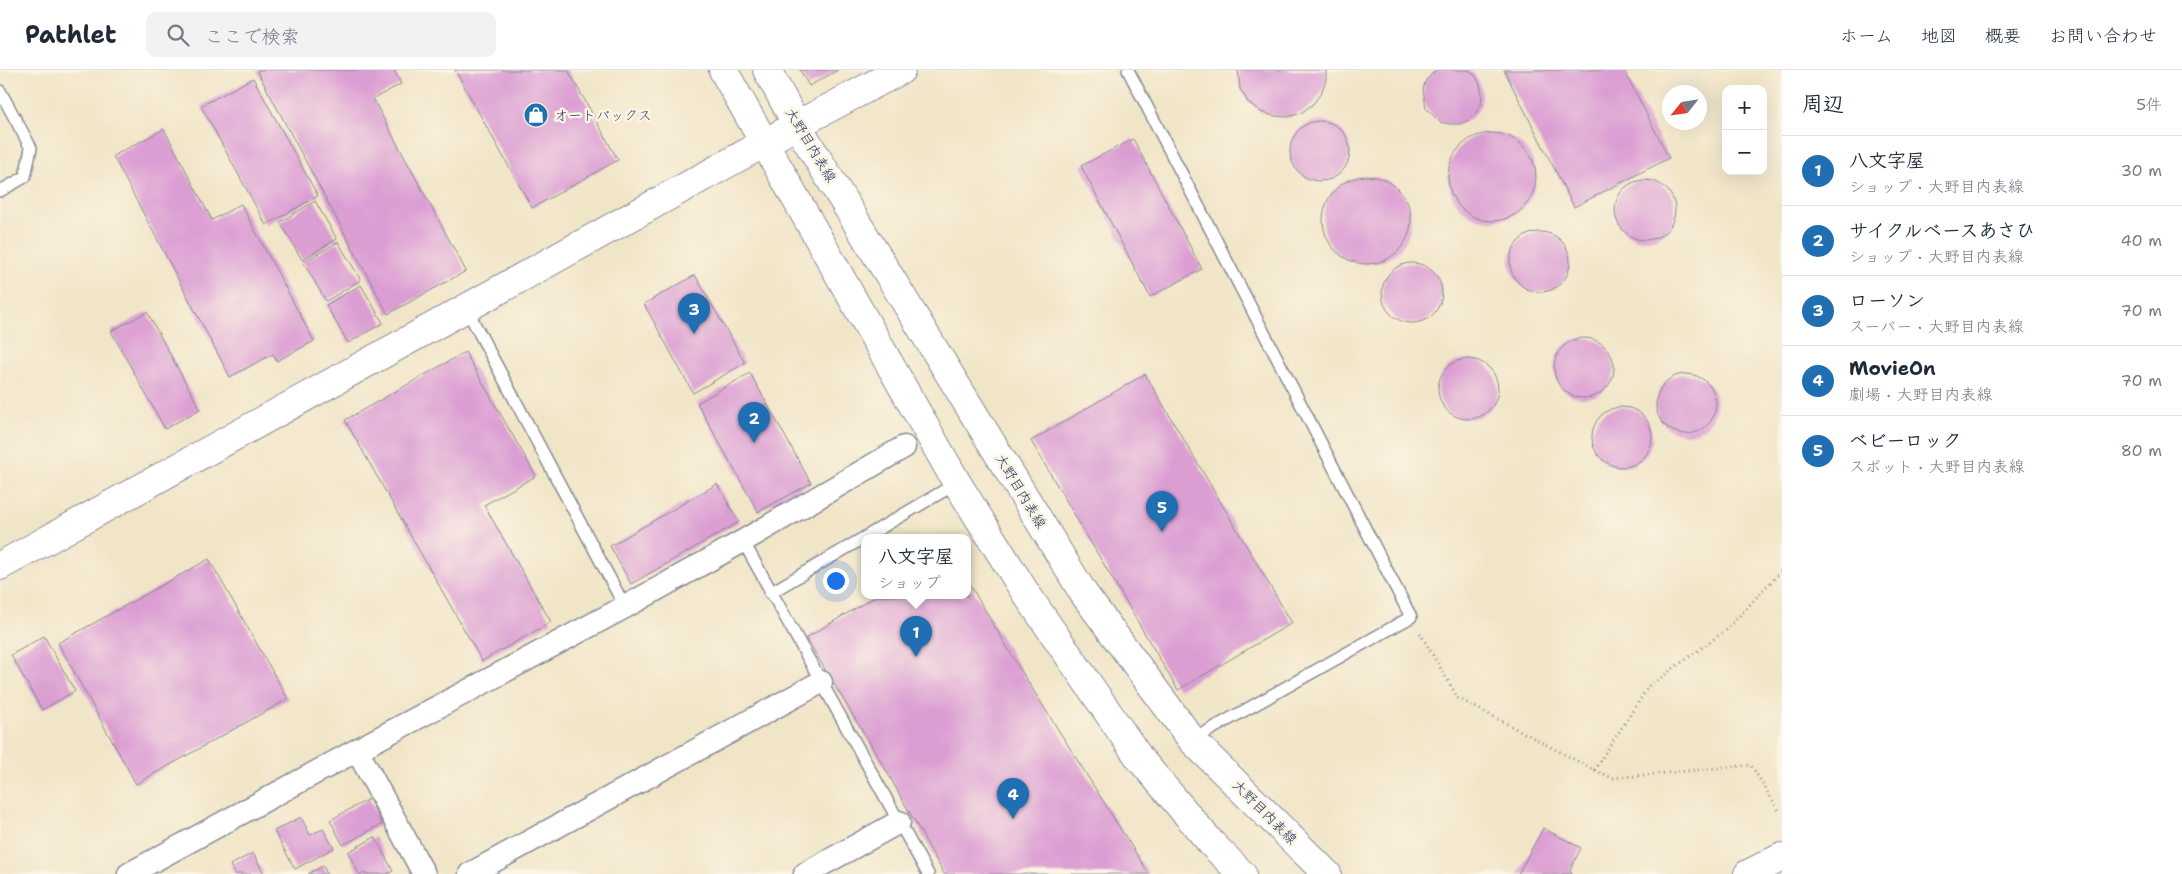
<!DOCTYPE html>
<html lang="ja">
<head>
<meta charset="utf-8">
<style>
	:root { --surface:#fff; --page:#f2f2f3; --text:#1f2937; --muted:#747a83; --line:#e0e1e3; --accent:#1f6fb2 }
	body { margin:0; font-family:"Shantell Sans","Klee One",sans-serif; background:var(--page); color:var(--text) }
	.controls { position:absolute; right:15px; top:15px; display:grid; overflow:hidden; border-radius:10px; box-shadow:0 5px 20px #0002 }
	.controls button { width:45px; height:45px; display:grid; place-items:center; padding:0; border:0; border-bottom:1px solid var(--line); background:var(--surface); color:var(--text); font:25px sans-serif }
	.compass { position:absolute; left:1662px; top:15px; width:45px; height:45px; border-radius:50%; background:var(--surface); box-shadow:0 5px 20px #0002; rotate:240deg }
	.you { position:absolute; left:835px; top:510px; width:18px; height:18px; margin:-12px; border:4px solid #fff; border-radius:50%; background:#1a73e8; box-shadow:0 0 0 8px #1a73e833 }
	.badge { display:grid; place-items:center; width:32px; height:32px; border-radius:50%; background:var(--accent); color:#fff; font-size:16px; font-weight:700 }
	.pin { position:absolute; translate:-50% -41px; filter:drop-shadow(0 1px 2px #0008) }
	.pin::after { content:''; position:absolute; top:26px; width:18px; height:15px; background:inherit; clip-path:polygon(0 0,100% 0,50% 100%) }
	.popup { position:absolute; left:861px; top:464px; width:110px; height:65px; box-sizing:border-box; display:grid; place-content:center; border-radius:10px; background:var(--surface); filter:drop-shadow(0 1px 4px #0005); font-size:16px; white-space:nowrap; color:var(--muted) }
	.popup b { font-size:19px; color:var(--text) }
	.popup::after { content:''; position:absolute; left:50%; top:100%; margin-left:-10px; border:10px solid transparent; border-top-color:var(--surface) }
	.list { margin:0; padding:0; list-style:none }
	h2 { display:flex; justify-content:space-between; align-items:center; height:65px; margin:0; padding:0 20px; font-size:21px }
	h2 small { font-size:16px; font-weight:400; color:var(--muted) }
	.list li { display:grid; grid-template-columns:32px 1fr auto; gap:15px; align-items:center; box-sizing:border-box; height:70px; padding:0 20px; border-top:1px solid var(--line) }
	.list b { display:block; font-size:19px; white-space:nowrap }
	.list p { margin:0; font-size:16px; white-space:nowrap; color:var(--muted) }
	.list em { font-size:16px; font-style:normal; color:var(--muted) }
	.icon { flex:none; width:28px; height:28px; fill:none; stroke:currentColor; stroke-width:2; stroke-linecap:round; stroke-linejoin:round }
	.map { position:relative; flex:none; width:1782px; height:804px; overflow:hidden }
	header { display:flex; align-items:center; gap:30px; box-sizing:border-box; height:70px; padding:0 25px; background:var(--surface); border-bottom:1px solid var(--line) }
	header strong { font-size:24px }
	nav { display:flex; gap:28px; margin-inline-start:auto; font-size:18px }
	.search { width:350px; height:45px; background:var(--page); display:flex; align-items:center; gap:12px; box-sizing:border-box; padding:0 18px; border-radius:10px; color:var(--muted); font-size:19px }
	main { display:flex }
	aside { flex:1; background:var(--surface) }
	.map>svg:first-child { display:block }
</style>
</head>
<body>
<header>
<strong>Pathlet</strong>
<div class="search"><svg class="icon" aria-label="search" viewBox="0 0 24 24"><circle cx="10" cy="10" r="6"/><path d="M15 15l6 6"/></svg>ここで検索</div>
<nav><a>ホーム</a><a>地図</a><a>概要</a><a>お問い合わせ</a></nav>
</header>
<main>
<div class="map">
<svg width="1782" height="804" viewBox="0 0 1782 804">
	<rect width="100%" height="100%" fill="#fcf5e5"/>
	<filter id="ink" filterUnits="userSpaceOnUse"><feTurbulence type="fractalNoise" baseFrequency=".02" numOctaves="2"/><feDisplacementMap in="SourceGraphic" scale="10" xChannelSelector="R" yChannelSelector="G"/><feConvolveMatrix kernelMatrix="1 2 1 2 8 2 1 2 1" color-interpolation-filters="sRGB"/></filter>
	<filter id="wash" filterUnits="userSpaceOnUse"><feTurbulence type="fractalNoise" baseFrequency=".0096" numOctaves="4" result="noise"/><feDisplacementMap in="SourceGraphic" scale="20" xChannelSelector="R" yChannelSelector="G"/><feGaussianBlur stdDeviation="1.12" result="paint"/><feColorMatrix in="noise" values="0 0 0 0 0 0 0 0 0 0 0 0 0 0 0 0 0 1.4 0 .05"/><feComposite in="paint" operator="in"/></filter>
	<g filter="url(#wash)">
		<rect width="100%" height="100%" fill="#f1e5c7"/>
		<g id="blocks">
			<path fill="#db9ed3" d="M258,0H394L401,14L373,29L466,201L388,244L257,1Z
				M455,0H568L618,90L532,138Z
				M800,0H838L809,16Z
				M1238,0H1326V10L1321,23L1313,34L1301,43L1288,47L1274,46L1261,42L1248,32L1240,19Z
				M1436,0H1469L1475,5L1480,14L1482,24L1481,34L1476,43L1469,50L1460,54H1449L1440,52L1426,38L1423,19L1426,10Z
				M1504,0H1624L1669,88L1574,137Z
				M253,8L318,126L266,155L201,36Z
				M1290 81a30 30 0 1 1 60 0a30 30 0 1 1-60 0Z
				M164,59L212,150L241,134L314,271L277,291L273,284L230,307L113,86Z
				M1448 107a44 44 0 1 1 88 0a44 44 0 1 1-88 0Z
				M1133,69L1202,199L1150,227L1081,96Z
				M1323 150a44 44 0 1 1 88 0a44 44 0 1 1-88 0Z
				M1615 140a30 30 0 1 1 60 0a30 30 0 1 1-60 0Z
				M315,131L337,169L302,190L280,152Z
				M1510 192a30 30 0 1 1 60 0a30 30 0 1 1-60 0Z
				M338,172L361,210L326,231L303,192Z
				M1382 223a30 30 0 1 1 60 0a30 30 0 1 1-60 0Z
				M695,205L745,293L693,323L644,234Z
				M361,215L383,253L348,273L326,235Z
				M147,242L200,339L165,359L111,261Z
				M1554 298a30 30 0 1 1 60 0a30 30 0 1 1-60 0Z
				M465,282L536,406L484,435L551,552L482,591L345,350Z
				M1438 319a30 30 0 1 1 60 0a30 30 0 1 1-60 0Z
				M750,303L811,413L758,442L697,333Z
				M1145,304L1292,553L1178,620L1031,371Z
				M1656 334a30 30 0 1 1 60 0a30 30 0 1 1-60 0Z
				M1592 367a30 30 0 1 1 60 0a30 30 0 1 1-60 0Z
				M717,414L739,452L631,514L610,476Z
				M209,489L288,629L136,714L58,573Z
				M967,510L1025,607L1149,804H944L882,693L806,568L876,526H967Z
				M44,566L75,621L42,640L11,585Z
				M369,729L382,754L343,775L330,750Z
				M301,747L310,765L323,759L334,778L295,799L274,761Z
				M1543,758L1581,778L1570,800L1572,804H1518Z
				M375,767L393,801L387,804H359L348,782Z
				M253,783L264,804H235L230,795Z
				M323,796L327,804H308Z"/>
		</g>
	</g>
	<g filter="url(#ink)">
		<use href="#blocks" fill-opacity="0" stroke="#868a92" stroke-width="1"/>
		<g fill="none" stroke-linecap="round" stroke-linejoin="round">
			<defs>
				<path id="lane" d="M1128,0L1411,547L1192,670
					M0,21L31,78L25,107L0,121
					M466,238L625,537
					M743,471L928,804
					M770,523L957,413"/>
				<path id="street" d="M357,680L424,804
					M129,804L357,680L625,537L743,471L904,377
					M470,804L821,612
					M805,804L899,752"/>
				<path id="secondary" d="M723,0L957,413L1025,522L1140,689L1212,774L1242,804
					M767,0L797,55L1084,524L1192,670L1327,804
					M0,496L797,55L901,0
					M1748,804L1782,787"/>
			</defs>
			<use href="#lane" stroke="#868a92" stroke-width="14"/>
			<use href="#street" stroke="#868a92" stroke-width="25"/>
			<use href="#secondary" stroke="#868a92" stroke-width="30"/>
			<path stroke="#868a92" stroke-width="3" stroke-dasharray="1 4" stroke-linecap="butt" d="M1420,563L1458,628L1594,700L1612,708L1751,695L1779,741
				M1594,700L1649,616L1726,560L1782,500"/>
			<use href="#lane" stroke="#fff" stroke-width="11"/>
			<use href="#street" stroke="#fff" stroke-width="22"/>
			<use href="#secondary" stroke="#fff" stroke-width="28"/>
		</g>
	</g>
	<defs>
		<symbol id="shop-disc" viewBox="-11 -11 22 22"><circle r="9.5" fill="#1f6fb2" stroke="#fcf5e5"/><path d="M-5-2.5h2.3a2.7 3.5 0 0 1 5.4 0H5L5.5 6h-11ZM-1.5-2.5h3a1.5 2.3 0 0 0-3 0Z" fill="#fff"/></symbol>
	</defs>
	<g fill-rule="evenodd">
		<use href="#shop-disc" x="522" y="31" width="28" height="28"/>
	</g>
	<g text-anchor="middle" stroke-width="5" stroke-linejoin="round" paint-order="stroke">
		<g font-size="14" fill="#1b2f5e" stroke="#fcf5e5" text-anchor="start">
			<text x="554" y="50">オートバックス</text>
		</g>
		<g font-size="14" fill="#1b2f5e" stroke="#fcf5e5">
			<text transform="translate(811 75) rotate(59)" y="5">大野目内表線</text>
			<text transform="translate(1021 421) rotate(59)" y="5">大野目内表線</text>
			<text transform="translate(1265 742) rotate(45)" y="5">大野目内表線</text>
		</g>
	</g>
</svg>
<div class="controls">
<button>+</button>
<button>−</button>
</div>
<svg class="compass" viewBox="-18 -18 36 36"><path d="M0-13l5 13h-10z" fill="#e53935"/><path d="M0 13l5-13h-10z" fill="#747a83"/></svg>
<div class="you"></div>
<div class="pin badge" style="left:916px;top:587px">1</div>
<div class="popup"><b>八文字屋</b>ショップ</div>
<div class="pin badge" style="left:754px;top:373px">2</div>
<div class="pin badge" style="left:694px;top:264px">3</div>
<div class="pin badge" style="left:1013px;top:749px">4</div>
<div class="pin badge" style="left:1162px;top:462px">5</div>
</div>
<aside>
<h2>周辺<small>5件</small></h2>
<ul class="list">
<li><span class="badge">1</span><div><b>八文字屋</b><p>ショップ · 大野目内表線</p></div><em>30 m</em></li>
<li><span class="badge">2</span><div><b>サイクルベースあさひ</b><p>ショップ · 大野目内表線</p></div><em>40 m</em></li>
<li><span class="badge">3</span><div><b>ローソン</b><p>スーパー · 大野目内表線</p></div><em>70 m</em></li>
<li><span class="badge">4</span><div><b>MovieOn</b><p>劇場 · 大野目内表線</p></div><em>70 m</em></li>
<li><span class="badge">5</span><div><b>ベビーロック</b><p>スポット · 大野目内表線</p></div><em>80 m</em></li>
</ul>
</aside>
</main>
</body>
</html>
